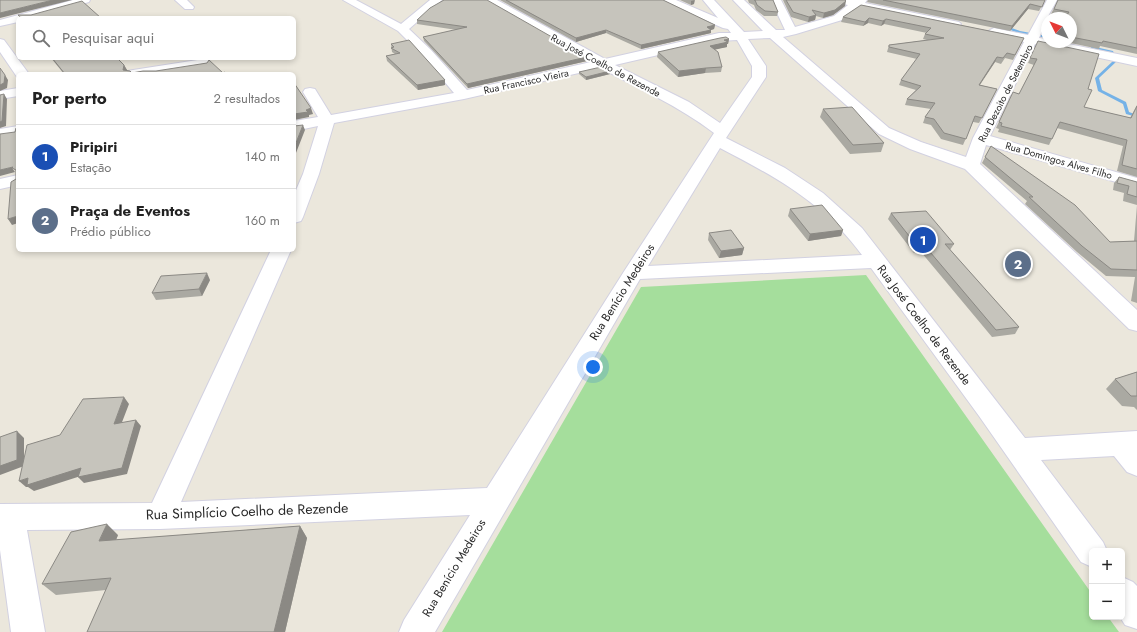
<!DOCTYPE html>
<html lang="pt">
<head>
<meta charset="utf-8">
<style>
	:root { --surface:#fff; --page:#f6f6f6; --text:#222; --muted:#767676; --line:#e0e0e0; --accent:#0b8043 }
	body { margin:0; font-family:Jost,sans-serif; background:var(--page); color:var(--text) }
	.controls { position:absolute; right:12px; bottom:12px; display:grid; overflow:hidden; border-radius:6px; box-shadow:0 2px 6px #0003 }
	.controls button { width:36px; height:36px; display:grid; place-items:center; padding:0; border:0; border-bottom:1px solid var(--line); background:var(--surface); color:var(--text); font:20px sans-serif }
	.compass { position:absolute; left:1041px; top:12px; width:36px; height:36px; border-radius:50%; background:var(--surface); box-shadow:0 2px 6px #0003; rotate:312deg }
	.you { position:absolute; left:593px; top:367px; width:14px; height:14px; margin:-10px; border:3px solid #fff; border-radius:50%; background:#1a73e8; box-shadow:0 0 0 6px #1a73e833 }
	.badge { display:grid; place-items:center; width:26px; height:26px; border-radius:50%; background:var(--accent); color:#fff; font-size:13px; font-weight:700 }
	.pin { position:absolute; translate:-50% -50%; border:2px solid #fff; box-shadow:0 1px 4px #0006 }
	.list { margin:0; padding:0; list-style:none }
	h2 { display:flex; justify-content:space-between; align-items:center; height:52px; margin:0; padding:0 16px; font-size:17px }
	h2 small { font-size:13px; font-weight:400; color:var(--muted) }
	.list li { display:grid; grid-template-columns:26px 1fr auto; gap:12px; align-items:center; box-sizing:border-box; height:64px; padding:0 16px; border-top:1px solid var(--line) }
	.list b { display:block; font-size:15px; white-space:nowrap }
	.list p { margin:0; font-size:13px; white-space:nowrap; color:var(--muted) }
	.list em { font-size:13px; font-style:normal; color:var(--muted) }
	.icon { flex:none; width:22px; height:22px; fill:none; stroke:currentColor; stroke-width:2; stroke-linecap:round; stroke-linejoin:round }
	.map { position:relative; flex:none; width:1137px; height:632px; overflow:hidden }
	.search { position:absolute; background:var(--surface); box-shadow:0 2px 6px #0003; left:16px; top:16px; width:280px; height:44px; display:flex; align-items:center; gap:10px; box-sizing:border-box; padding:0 14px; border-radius:6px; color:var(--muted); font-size:15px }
	.panel { position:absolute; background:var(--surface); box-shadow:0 2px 6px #0003; left:16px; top:72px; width:280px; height:180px; border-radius:6px }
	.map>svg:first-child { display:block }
</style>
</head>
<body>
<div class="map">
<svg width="1137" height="632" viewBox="0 0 1137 632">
	<rect width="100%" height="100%" fill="#ebe7dc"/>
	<path fill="#a5de9c" d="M866,275L1092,594V617H1108L1119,632H442L641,287Z"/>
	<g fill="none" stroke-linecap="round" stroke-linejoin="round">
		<path fill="#75b2e7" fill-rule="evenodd" d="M1003,25L1020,31L1047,36V38L1018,33L1003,27Z
			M1091,46L1113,51L1117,61L1099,78L1102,90L1126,102L1129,112L1137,115V117L1126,114L1123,104L1098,91L1095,78L1113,61L1110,52L1091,48Z"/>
		<defs>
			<path id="street" d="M73,0H90L89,2L33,18H18V22L0,26V20Z
				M175,0H187L194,7L193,9H185Z
				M343,0H356L401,24L430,0H442L409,29L431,50L467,90L591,62L484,0H497L605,59L719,33H731L728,29L723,28L663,2L662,0H676L718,18L703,0H714L744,32L763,31L733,0H744L776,30H785L771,0H781L795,27L834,16L848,5L843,4L842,2L843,0H867L865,3L959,22L961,24L959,26L955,27L859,8L842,20L796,34L783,37L889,128L921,142L966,157L973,138L1024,42L990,34L988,32L990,30L994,28L1028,35L1047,0H1057L1047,18L1039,38L1047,39V42H1059L1137,58V66L1035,44L990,136L1137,178V188L986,145L980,164L1137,310V331L1129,329L965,169L910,149L879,134L770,38L748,39L766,66V77L726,138L785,168L823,193L862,228L1025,438L1137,431V476L1127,472L1114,456L1041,460L1103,542L1107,551H1092V567L1081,562L979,416L871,268L640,279L435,632H399L404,620L470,515L160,529L27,530L45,632H11L0,550V504L152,503L271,250H291L181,502L487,488L623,273L714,133C679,106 639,89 601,68L464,99L334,123L319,174L303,217L301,221L294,223V195L303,174L318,126L294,131V121L318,117L303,92L305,89L310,88L315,89L331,115L454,93L423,56L398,31ZM737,40L752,66V77L720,123L689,102L615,65L719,41ZM720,148C776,177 824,203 862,255L648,266Z
				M0,39L4,40L29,74H18L17,77L0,52Z
				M204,59L209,60L210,63L209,66L158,74H126L128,71L133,70Z
				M18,88V96L0,99V91Z
				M18,126V136L0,139V129Z
				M18,175V185L0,189V179Z
				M1122,577L1133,582L1137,586V629L1125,625L1120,617H1122Z"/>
		</defs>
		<use href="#street" stroke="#d2d1e1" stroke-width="2"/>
		<use href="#street" fill="#fff" fill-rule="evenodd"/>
	</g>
	<path fill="#aaa9a2" d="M444,0L587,61L468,88L424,41L423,37L457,30L417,24V20Z
		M500,0H663L715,25L714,29L711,30V33L641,49L606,33L576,42Z
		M680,0H694V4L691,5Z
		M748,0H773L778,12L777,16H764L756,10L754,5L749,3Z
		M783,0H845V6L833,15L823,18L816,16L815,20L808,22L791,17Z
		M868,0H1045L1039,11L1028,9L1010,31L867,2Z
		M1058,0H1137V54L1100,46L1099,49L1066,42H1071V18L1051,14Z
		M861,5L1024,38L1013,60L1005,58L1001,64L995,62L980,85L997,89L979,123L973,122L963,145L941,139L931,125L923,123L925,117L931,109L905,105L907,99L916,90L899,85L901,80L917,59L887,52L889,45L927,40L923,39L925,34L927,33L884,24L881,26L868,23L863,26L841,22L843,17Z
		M729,39L728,44H727V47L715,49L722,67L721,72L705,73L678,77L657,57L658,52Z
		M1038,41L1088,89L1084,107L1130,118L1137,105V177L1117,171L1123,146L1057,128L1049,145L998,132L999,129L996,128L1013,92L1019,94L1034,65L1028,63Z
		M391,44L445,80V85L418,90L387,61L386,56L395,54L392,52Z
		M51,58H117L124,65L127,70L132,73H223L227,74H64Z
		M610,71V74L586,80L579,74V72Z
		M823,109L884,143L881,152L850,154L820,117Z
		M991,146L1110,242L1134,241L1137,205L1123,201L1124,193L1113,190L1114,183L1119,177L1137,182V303L1131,301L1135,277L1106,276L1077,252L1025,204L1027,201L982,163Z
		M790,209L843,230L841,236L808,241L788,216Z
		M891,213L954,244L950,250L1019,327L1015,334L992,337L921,252L914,253L888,219Z
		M709,233L744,248L742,255L719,258L708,240Z
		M210,280L202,296L156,300L152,293Z
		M1137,372V410L1134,407L1122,406L1106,389L1115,379Z
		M300,526L307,538L285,632H87L106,590L56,595L42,584L118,535L116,540Z"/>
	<path fill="#8b8984" d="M53,0H72L0,18V13Z
		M695,0L694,4L691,5V1Z
		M846,1L845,6L833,15L823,18L824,13Z
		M1030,4L1028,9L1010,31L1012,26Z
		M816,15L815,20L808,22L809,17Z
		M869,18L868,23L863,26L865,22Z
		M886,19L884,24L881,26L883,21Z
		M715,25L714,29L711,30V33L641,49V45Z
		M606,30V33L576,42V38Z
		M729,39L728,44H727V47L709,51L710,46L724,40Z
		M587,57V61L468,88L467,84Z
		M997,57L995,62L976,90L979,85Z
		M124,65L127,70L125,74L123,70Z
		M706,68L705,73L678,77L679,71Z
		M610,71V74L586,80V77Z
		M5,75L8,80L7,88L0,91V85Z
		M445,80V85L418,90L417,85Z
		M4,94L7,99L6,126L0,128V122Z
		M311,108L313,114L309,115V117L294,120V114Z
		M303,125L305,130L294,158V148Z
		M13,167L12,168L15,172L0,176V170Z
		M18,216V223L12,225L8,219Z
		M843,230L841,236L808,241L810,234Z
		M744,248L742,255L719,258L721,251Z
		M207,273L210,280L202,296L199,289Z
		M124,397L129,404L119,430L114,424Z
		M136,420L141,426L127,474L84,483L78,477Z
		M17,431L24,438V466L0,475V466Z
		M81,468L87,474L34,491L28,487H26L19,481L28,478Z
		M107,524L118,535L111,552L99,541Z
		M300,526L307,538L285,632H274Z"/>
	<path fill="#c6c4bc" stroke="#8b8984" d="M0,0H53L0,13Z
		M444,0H487L587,57L467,84L423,37L467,27L417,20L430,8Z
		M506,0H663L715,25L707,27L711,30L641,45L606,30L576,38Z
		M754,0H773L778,12L765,11L757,5L755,0Z
		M786,0H845L846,1L835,10L824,13L812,10L816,15L809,17L793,12Z
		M883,0H1045L1042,7L1030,4L1012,26Z
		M1058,0H1137V48L1103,41L1102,43L1071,37V18H1065L1069,12L1054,9Z
		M82,1L101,18H21L18,15H31Z
		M861,5L1024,38L1015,55L1007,53L1003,58L997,57L979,85L997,89L982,118L975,116L966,139L944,133L934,119L925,117L935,103L907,99L921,86L901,80L920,54L889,47V45L944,38L925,34L931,28L886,19L883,21L869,18L865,22L843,17Z
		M726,37L729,39L724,40L728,42L710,46L718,52L722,67L706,68L679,71L658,52L720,38Z
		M409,40L445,80L417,85L386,56L400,53L391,48L394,47L391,44Z
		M1038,41L1099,54L1088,89L1092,90L1084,107L1131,118L1137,106V169L1122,165L1127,140L1060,122L1052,139L1001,126L1002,123L999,122L1013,92L1019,94L1037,59L1030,58Z
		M52,58H117L124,65L123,70L130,71L132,73L143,71H156L207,63L209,60L223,73L225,72L227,74H65Z
		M601,67L610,71L586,77L579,72Z
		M0,68L5,75L4,83L0,85Z
		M294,83L311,108L306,110L308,112L294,114Z
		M4,94L2,121L0,122V95Z
		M852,107L884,143L853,145L823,109Z
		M303,125L294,148V126Z
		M16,128H18V216L8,219L11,182L16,179V170L12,168L13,167L0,170V134L15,132Z
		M991,146L1075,205L1110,242L1137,241V270L1111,269L1082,246L1029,197H1033L985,157Z
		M1119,177L1137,182V197L1127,194L1129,186L1117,183Z
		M822,205L843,230L810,234L790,209Z
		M926,211L954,244H945L1019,327L996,330L925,246H917L891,213Z
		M731,230L744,248L721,251L709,233Z
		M207,273L199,289L152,293L161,276Z
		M1137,372V396H1131L1115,379Z
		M124,397L114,424L136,420L122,468L78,477L81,468L27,485L28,478L19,481L27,445L60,435L83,399Z
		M17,431V460L0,466V437Z
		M107,524L99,541L300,526L274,632H87L111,578L42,584L71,532Z"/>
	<g text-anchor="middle" stroke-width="4" stroke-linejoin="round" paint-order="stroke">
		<g font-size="10" fill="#292929" stroke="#fff">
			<text transform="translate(606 65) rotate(28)" y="4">Rua José Coelho de Rezende</text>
			<text transform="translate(526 81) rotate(-12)" y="4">Rua Francisco Vieira</text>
			<text transform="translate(1005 93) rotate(-63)" y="4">Rua Dezoito de Setembro</text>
			<text transform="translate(1059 160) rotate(16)" y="4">Rua Domingos Alves Filho</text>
		</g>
		<g font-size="12" fill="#292929" stroke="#fff">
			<text transform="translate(622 292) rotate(-58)" y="4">Rua Benício Medeiros</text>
			<text transform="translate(924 325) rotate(53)" y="4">Rua José Coelho de Rezende</text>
			<text transform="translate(454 568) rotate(-59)" y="4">Rua Benício Medeiros</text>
		</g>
		<g font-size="14" fill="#292929" stroke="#fff">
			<text transform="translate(247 511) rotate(-2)" y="5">Rua Simplício Coelho de Rezende</text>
		</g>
	</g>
</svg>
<div class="controls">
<button>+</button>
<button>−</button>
</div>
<svg class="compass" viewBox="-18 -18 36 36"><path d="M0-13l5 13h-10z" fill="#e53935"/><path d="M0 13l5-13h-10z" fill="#767676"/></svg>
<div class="you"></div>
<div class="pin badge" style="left:923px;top:240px;background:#1a4fb4">1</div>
<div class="pin badge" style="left:1018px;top:264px;background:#5c6f8a">2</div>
<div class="search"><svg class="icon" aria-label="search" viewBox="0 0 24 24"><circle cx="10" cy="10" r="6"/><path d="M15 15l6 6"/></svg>Pesquisar aqui</div>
<section class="panel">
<h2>Por perto<small>2 resultados</small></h2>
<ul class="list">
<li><span class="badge" style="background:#1a4fb4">1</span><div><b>Piripiri</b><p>Estação</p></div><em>140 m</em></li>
<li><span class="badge" style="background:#5c6f8a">2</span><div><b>Praça de Eventos</b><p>Prédio público</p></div><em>160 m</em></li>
</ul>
</section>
</div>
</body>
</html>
